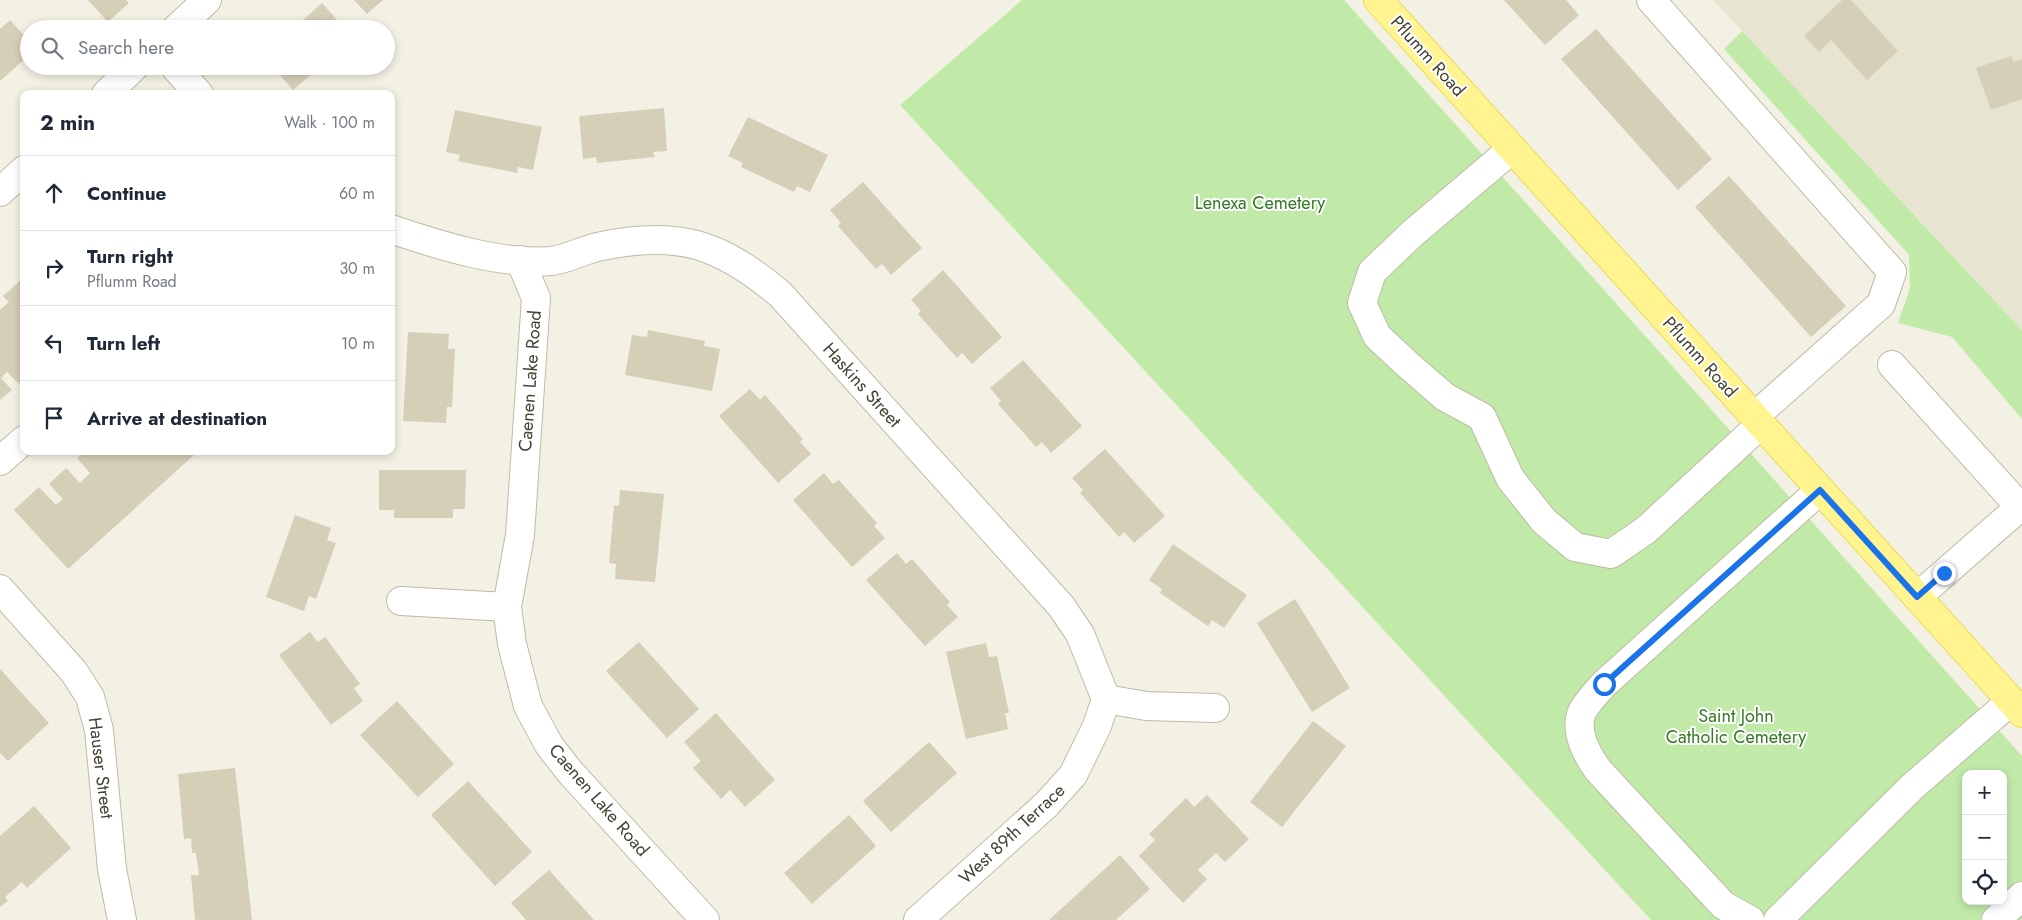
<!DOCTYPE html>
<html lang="en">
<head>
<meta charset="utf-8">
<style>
	:root { --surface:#fff; --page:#f6f6f7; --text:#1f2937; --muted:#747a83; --line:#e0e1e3 }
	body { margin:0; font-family:Jost,sans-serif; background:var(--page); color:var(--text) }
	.controls { position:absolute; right:15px; bottom:15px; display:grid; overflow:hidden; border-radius:10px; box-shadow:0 2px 8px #0003 }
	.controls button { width:45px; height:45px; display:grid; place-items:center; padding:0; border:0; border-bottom:1px solid var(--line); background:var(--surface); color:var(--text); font:25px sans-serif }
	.stop { position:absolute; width:15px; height:15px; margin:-11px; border:4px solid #1a73e8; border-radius:50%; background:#fff }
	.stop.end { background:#1a73e8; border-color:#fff; box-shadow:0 1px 5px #0008 }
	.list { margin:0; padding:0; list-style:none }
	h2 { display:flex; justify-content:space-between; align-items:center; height:65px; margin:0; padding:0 20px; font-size:21px }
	h2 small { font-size:16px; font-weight:400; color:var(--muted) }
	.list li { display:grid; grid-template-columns:32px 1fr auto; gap:15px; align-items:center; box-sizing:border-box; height:75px; padding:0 20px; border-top:1px solid var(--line) }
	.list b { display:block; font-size:19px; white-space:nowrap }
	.list p { margin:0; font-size:16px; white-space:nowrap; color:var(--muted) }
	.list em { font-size:16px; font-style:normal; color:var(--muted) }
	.icon { flex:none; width:28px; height:28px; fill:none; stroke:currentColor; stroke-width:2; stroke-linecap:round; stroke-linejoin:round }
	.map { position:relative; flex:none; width:2022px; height:920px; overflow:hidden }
	.search { position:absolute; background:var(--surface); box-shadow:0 2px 8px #0003; left:20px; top:20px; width:375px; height:55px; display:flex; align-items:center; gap:12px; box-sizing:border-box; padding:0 18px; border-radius:28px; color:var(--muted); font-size:19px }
	.panel { position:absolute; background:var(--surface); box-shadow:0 2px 8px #0003; left:20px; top:90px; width:375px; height:365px; border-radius:10px }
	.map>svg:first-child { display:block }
</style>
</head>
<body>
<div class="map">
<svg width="2022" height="920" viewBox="0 0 2022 920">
	<rect width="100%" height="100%" fill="#f3f1e3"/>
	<path fill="#e7e4d1" d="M1713,0H2022V330L1959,262Z"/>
	<path fill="#c1eaa9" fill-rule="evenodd" d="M1022,0H1344L2022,756V920H1651L900,105ZM1966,774H2003V901H1966Z
		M1742,31L2022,330V419L1952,337L1898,323L1910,288L1909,255L1724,49Z"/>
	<path fill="#d5cfb8" d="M88,0H126L129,3L108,22Z
		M354,0H383L367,14Z
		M1504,0H1566L1579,15L1545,45Z
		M1842,0H1851L1898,51L1867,80L1831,40L1819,52L1804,36Z
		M322,3L345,29H293Z
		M10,20L29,41V55L0,81V29Z
		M1596,29L1712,159L1678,190L1561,59Z
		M2011,56L2014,62L2022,59V99L1991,110L1976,68Z
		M272,66H321L293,90Z
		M664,108L667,151L653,152L655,157L597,163L596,157L583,159L579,116Z
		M455,110L542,127L533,170L518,167L517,173L458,161L460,155L446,152Z
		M748,117L828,155L810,192L797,186L794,192L741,167L743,163L728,156Z
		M1729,176L1846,306L1811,337L1695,207Z
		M863,182L922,248L891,275L882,264L876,269L838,226L841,223L830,210Z
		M943,270L1002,337L972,364L962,353L957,358L918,314L921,311L911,300Z
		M20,281L24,285V379L19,384L7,372L1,378L12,390L0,400V310L9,302L3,296Z
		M648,330L705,341L704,346L720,349L712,391L625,375L632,335L647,337Z
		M408,332L449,334L448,349H455L452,407H447L446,423L403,421Z
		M1023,360L1082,426L1051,453L1042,442L1036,447L998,404L1001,401L990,388Z
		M750,389L760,400L765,395L803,439L800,442L811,454L778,483L719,416Z
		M1105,449L1165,516L1134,543L1124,532L1119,537L1080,493L1083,490L1072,478Z
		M84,451H191L194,455L68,569L14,510L39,487L56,505L63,499L49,484L66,468L80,483L90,473L77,458Z
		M379,470H466L465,509H453V518H394V510H379Z
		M824,473L833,484L839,480L877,523L874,526L885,538L852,567L793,500Z
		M620,490L664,494L655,582L615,579L616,564L609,563L614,505L619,506Z
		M295,515L331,528L327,540L336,543L316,599L309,596L304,611L266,597Z
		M1173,544L1247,595L1224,628L1212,620L1208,626L1160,593L1162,589L1149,580Z
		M897,553L906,564L912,559L950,602L947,605L958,617L925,646L866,580Z
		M1295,599L1350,688L1312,712L1257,623Z
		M310,632L318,642L325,637L360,684L354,688L363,701L331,725L279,655Z
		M639,642L699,709L667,738L606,671Z
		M986,643L989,657L997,656L1009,713H1005L1008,729L966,739L946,652Z
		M0,669L49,723L8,761L0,753Z
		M397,701L454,764L418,797L360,735Z
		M716,713L775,780L745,807L730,790L721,799L693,768L701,761L684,742Z
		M1313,721L1346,746L1282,827L1250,802Z
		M929,742L957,773L891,832L863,801Z
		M235,768L252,920H195L191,875H199L196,853H192L191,838L184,839L178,774Z
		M468,781L532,852L495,886L431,815Z
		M1207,795L1249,839L1225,862L1216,853L1198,870L1207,879L1183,903L1139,856L1155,840L1149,834L1186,798L1194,807Z
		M34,806L71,848L27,888L22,882L5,897L8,901L0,907V836Z
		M849,815L876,846L812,904L784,873Z
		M1120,855L1150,889L1116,920H1049Z
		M549,870L594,920H526L511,903Z"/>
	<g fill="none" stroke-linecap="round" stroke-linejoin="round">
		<defs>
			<path id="minor" d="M1651,0L1892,272L1881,304L1754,417
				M176,29L207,0
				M174,66L199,94
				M106,94L135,66
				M1512,149L1413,233L1372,272L1362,303L1377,336L1407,364L1445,397L1482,417L1510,478L1544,521L1575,547L1611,554L1646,530L1761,424
				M0,192L24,170
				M391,229C438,245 501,265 551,261C568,259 585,249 602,246C679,230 720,244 780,294L1061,606L1080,634L1106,699
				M520,260L536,298L520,535L507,607L512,644L528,706L549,745L570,772L705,920
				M1892,365L2020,507L1917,597
				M0,461L24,440
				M0,589L74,672L90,697L99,730L112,869L122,920
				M401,601L507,607
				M1106,699L1146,706L1215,708
				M918,920L1046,805L1073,775L1097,726L1106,699
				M1750,920L1723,905L1598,770C1587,755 1574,731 1582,712C1587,702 1597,692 1604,684L1820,490
				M1778,920L1913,786L2011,701
				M1996,920L2022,896"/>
			<path id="major" d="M1378,0L2022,713"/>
		</defs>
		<use href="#minor" stroke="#bfbba5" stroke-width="30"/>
		<use href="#major" stroke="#ebda59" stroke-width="30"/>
		<use href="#minor" stroke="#fff" stroke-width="28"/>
		<use href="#major" stroke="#fff490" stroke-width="28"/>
	</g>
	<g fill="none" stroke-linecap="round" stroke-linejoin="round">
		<path stroke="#1a73e8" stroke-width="6" d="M1604,684L1820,490L1917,597L1944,573"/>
	</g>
	<g text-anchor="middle" stroke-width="4" stroke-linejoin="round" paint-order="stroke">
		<g font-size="18" fill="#454133" stroke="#fff">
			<text transform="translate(1428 56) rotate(48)" y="6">Pflumm Road</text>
			<text transform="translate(1700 357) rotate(48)" y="6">Pflumm Road</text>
			<text transform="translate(530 381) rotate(-86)" y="6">Caenen Lake Road</text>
			<text transform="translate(862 385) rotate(48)" y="6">Haskins Street</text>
			<text transform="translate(101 768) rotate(83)" y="6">Hauser Street</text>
			<text transform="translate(599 800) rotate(49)" y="6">Caenen Lake Road</text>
			<text transform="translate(1012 834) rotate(-43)" y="6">West 89th Terrace</text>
		</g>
		<g font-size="18" fill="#347a23" stroke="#fff">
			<text x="1260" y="209">Lenexa Cemetery</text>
			<text x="1736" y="722">Saint John<tspan x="1736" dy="21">Catholic Cemetery</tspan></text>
		</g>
	</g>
</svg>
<div class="controls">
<button>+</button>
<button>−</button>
<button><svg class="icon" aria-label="locate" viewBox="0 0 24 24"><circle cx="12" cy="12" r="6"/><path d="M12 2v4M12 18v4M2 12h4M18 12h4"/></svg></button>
</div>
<div class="stop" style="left:1604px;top:684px"></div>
<div class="stop end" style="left:1944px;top:573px"></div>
<div class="search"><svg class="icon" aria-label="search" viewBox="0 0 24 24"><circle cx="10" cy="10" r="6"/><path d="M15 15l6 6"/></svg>Search here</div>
<section class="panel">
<h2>2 min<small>Walk · 100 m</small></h2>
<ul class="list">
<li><svg class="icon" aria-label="ahead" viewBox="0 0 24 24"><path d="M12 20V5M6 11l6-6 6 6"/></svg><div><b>Continue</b></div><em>60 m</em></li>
<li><svg class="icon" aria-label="right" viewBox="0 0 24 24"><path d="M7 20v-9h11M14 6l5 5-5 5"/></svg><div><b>Turn right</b><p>Pflumm Road</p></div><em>30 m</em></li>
<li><svg class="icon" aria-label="left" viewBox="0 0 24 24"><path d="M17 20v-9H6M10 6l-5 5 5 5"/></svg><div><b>Turn left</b></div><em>10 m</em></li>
<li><svg class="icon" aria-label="arrive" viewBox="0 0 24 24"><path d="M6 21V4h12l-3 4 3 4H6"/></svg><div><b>Arrive at destination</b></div></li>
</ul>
</section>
</div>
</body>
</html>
